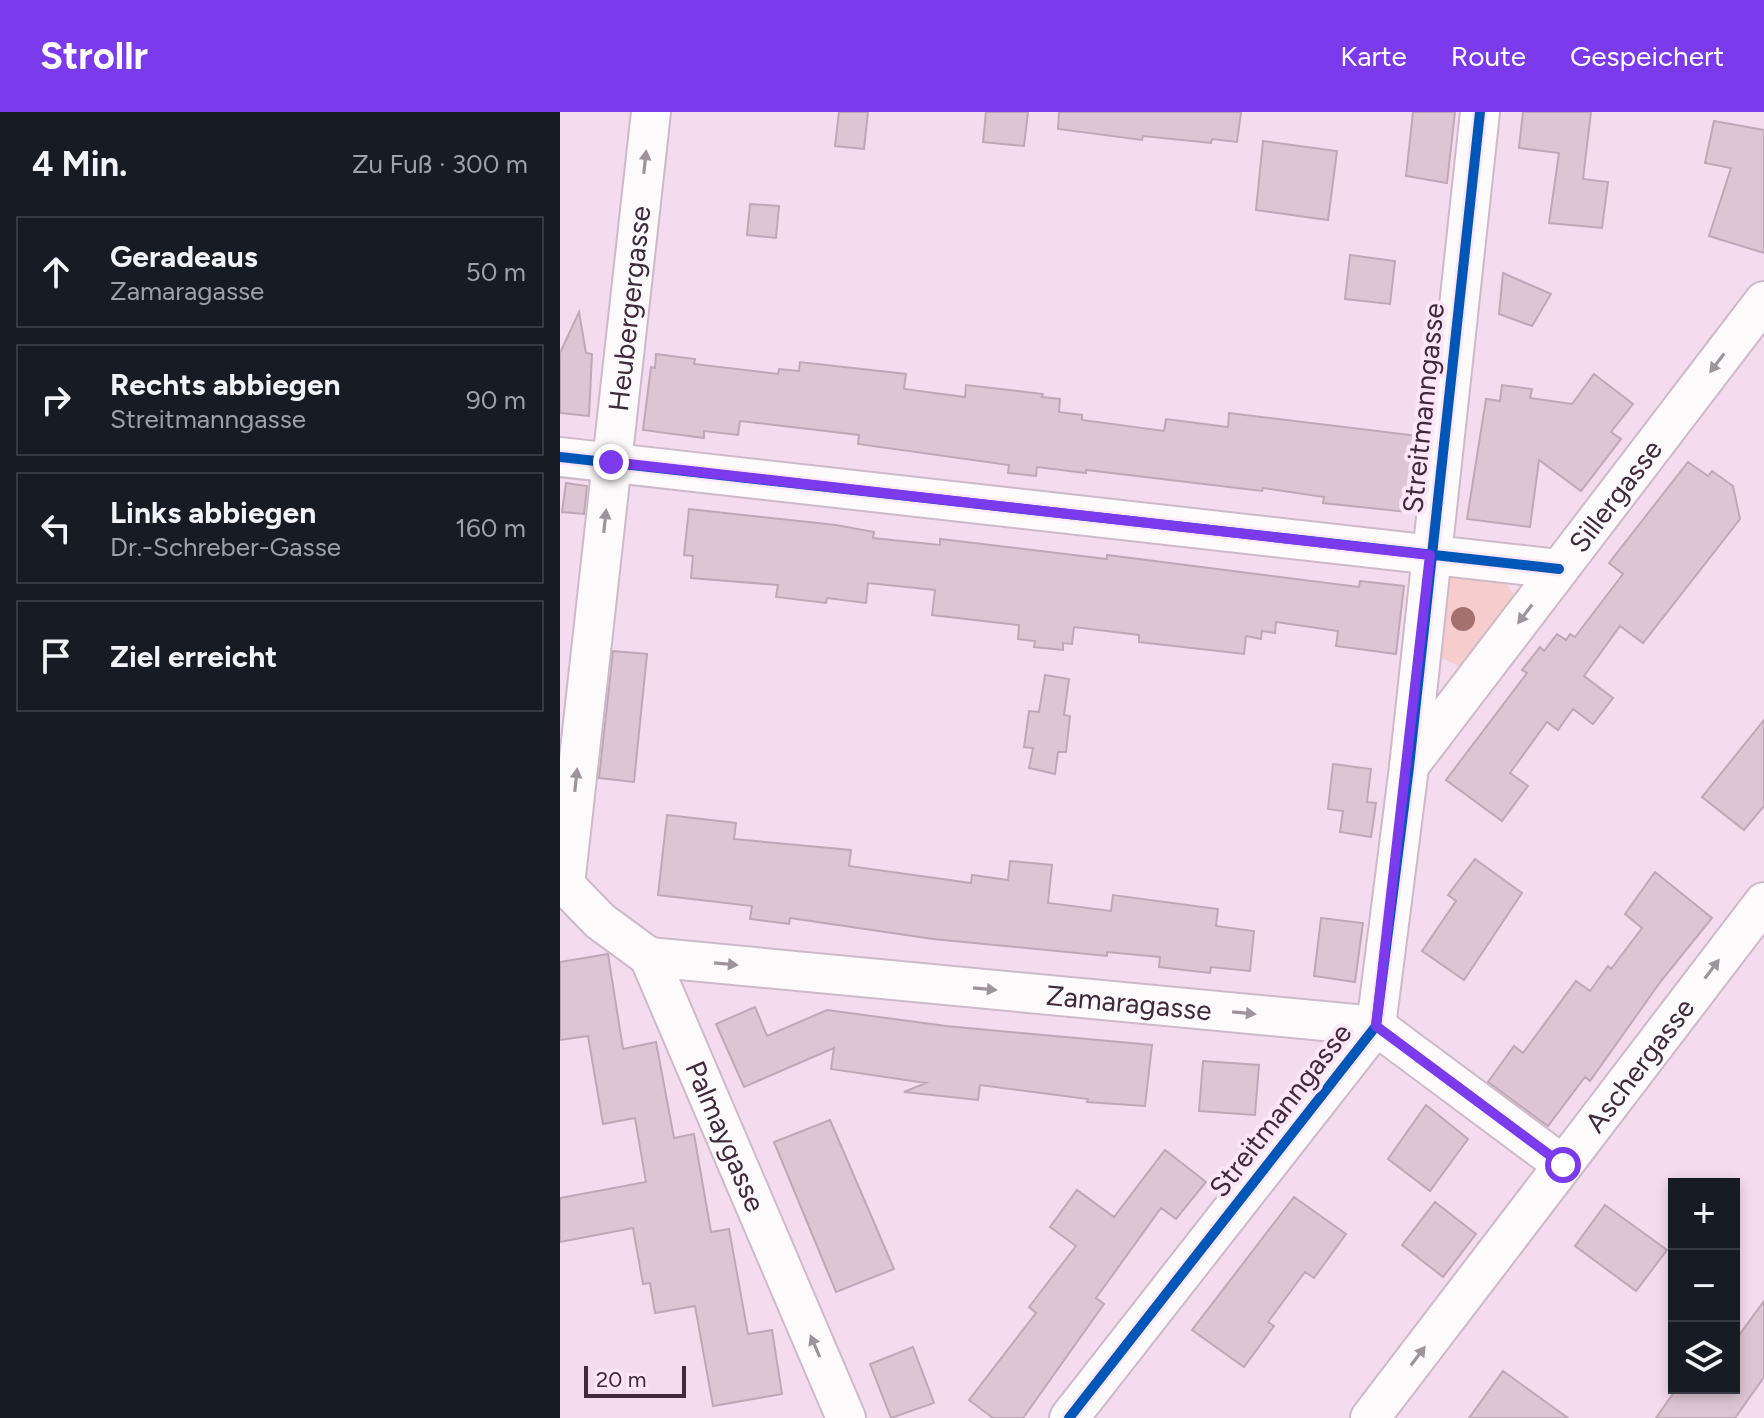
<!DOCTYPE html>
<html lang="de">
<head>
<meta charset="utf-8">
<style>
	:root { --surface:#171b24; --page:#242831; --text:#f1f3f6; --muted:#9ea1a6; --line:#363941; --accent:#7c3aed }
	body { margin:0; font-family:Figtree,sans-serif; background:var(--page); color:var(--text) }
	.controls { position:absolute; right:24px; bottom:24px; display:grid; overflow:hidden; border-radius:0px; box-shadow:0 4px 12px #0003 }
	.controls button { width:72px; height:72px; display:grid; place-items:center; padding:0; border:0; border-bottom:2px solid var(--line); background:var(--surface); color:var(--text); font:40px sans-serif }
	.scale { position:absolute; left:24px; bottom:20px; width:102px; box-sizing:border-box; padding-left:8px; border:4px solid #3f293a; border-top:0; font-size:22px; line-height:28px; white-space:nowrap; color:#3f293a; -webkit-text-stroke:6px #fde6f7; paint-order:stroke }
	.stop { position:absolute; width:24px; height:24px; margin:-18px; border:6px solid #7c3aed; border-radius:50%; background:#fff }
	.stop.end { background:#7c3aed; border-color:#fff; box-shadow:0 2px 8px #0008 }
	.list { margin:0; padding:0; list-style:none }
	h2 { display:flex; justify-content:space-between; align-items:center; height:104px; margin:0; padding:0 32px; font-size:34px }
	h2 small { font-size:26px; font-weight:400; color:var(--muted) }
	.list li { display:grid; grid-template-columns:52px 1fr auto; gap:24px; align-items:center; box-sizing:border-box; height:112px; margin:0 16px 16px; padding:0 16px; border:2px solid var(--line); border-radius:0px }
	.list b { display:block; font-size:30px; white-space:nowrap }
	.list p { margin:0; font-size:26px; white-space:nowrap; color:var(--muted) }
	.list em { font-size:26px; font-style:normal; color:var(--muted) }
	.icon { flex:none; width:44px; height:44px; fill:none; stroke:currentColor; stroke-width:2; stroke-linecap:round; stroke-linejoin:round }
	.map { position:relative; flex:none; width:1204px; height:1306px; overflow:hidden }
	header { display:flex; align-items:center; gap:48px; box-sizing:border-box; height:112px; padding:0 40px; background:var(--accent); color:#fff }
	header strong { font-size:38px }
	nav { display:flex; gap:44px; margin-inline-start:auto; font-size:28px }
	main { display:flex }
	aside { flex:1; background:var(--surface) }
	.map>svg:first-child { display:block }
</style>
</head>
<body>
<header>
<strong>Strollr</strong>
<nav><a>Karte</a><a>Route</a><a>Gespeichert</a></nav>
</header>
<main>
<aside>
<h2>4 Min.<small>Zu Fuß · 300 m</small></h2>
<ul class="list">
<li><svg class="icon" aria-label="ahead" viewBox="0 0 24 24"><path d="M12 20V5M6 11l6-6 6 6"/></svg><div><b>Geradeaus</b><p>Zamaragasse</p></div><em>50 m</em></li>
<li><svg class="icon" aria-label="right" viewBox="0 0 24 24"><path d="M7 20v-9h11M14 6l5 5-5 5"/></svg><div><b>Rechts abbiegen</b><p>Streitmanngasse</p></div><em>90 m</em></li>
<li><svg class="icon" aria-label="left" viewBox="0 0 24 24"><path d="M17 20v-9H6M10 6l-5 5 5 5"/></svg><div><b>Links abbiegen</b><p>Dr.-Schreber-Gasse</p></div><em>160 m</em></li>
<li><svg class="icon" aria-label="arrive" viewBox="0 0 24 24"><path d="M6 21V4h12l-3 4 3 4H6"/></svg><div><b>Ziel erreicht</b></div></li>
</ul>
</aside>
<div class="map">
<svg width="1204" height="1306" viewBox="0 0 1204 1306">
	<rect width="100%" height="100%" fill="#f4dcee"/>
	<path fill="#f6cdcc" d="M892,458L943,465L956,487L903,556L871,541L878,479Z"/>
	<path fill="#dec5d3" stroke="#bfa8b5" stroke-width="2" d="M279,0H308L304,37L275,34Z
		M426,0H468L464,34L423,30Z
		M499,0H681L677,30L652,27L651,31L583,24L582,28L498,17Z
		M853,0H895L887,71L846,64Z
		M963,0H1031L1023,67L1048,70L1042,116L989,111L999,41L959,36Z
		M1154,9L1204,18V141L1149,124L1171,56L1145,51Z
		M703,29L777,39L768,108L696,98Z
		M190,92L219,94L216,126L187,123Z
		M790,143L835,149L830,192L785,187Z
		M943,161L991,182L972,214L939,202Z
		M19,200L26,241L32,242L29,304L0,301V241Z
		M96,242L135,247L134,252L218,262L219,257L239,259L240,250L346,262L344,277L405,285L406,273L483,282L482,285L500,287L499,300L522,303V308L604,319L606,307L668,315L669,301L859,324L855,363H850L847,400L763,391L764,385L703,376L702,379L526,358V361L477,355L476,364L448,361L449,353L298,332L299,323L180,309L178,323L144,319V326L83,318L91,255L95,256Z
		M1034,262L1073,292L1051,320L1061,327L1021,379L979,348L970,415L907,407L926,287L940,289L942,273L972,277L970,286L1012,292Z
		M1128,350L1148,364L1152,359L1173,374L1180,407L1083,531L1060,514L1024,564L1053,586L1033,612L1013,597L998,618L987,610L950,661L968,674L942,709L886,668L967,561L962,558L980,535L984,539L997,522L1006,528L1010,522L1015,525L1063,462L1049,451Z
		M6,371L27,374L24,402L2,400Z
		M129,397L276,413L314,420L313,426L380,433V427L547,447V443L799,475L800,469L844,474L836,542L776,534L778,519L716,510L715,521L702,519L701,527L686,524L684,542L579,530V523L514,515L512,532L503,531V538L474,535L475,529L458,527L459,513L372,503L375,478L308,471L306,491L267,486L266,491L216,485L218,473L131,466L133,444L124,443Z
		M53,539L87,542L74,670L39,666Z
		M485,563L509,567L504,603L510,604L506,640H498L495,662L469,656L473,636L464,635L469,599L479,600Z
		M1204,608V694L1184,718L1142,685Z
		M773,652L811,657L807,690L816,691L811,725L780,720L783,699L768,697Z
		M107,703L176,711L174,727L291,738L289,754L411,771L412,763L448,768L450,749L492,753L488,791L551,799L553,783L658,797L656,814L694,819L690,859L651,855L650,861L599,855L600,845L547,840V844L373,827L230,806L229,812L190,807L192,794L98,783Z
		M915,747L962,781L904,868L862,839L896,789L888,783Z
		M1095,760L1152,806L1101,869L1030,969L1025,965L988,1014L928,970L954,934L963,941L1016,869L1030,879L1048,854L1051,857L1082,816L1065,802Z
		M761,806L803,811L795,870L754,864Z
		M48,842L63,937L96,930L114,1026L134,1022L151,1120L169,1117L188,1222L212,1218L222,1282L153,1294L135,1194L95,1201L90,1171L83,1172L73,1116L0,1130V1086L86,1070L75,1006L43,1012L28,924L0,928V850Z
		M195,895L207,924L267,898L386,914L592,933L585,994L527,990L528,987L420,973L418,988L344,980L366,971L271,957L274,936L184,975L156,912Z
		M643,949L699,953L695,1003L639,999Z
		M866,993L908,1027L870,1079L828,1047Z
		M270,1008L334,1157L276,1180L214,1030Z
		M605,1038L646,1070L616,1107L601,1096L536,1186L544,1192L463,1306H433L409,1288L476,1201L469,1195L516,1134L490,1115L517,1078L554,1105Z
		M734,1085L786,1122L754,1166L745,1160L708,1210L714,1214L684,1255L632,1218Z
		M875,1090L916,1122L883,1165L842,1133Z
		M1045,1093L1107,1138L1076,1179L1015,1134Z
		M1204,1189V1265L1175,1306H1096L1117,1276H1174V1230Z
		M353,1235L374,1291L331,1306L310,1252Z
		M943,1259L1008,1306H909Z"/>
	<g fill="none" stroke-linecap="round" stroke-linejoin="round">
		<defs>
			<g id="street">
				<path d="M0,345L999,457"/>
				<path id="s1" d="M849,654L1204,189"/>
				<path id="s2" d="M5,773L91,0"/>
				<path id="s3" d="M5,773L40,809L89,845L286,1306"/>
				<path id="s4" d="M89,845L816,914L1003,1053"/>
				<path d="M509,1306L816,914L849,655L920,0"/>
				<path id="s5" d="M810,1306L1204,790"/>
			</g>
		</defs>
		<use href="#street" stroke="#ceb9c9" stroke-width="42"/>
		<use href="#street" stroke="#fdfafc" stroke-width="38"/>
		<defs>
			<path id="cycleway" d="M0,345L999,457
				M509,1306L816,914L849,655L920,0"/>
		</defs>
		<use href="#cycleway" stroke="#fde6f7" stroke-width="15"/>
		<use href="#cycleway" stroke="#0057b8" stroke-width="10"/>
	</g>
	<circle fill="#a4716e" cx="903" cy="507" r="12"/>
	<defs><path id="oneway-solid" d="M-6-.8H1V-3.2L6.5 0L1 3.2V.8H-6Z" transform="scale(2)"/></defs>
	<g fill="#9e929b">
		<use href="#oneway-solid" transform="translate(85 50) rotate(-84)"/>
		<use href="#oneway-solid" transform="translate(1157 251) rotate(127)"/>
		<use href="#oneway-solid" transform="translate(45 409) rotate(-84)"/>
		<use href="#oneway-solid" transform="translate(965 502) rotate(127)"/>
		<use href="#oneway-solid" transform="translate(16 668) rotate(-84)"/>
		<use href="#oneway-solid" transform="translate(166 852) rotate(5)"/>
		<use href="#oneway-solid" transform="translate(1152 857) rotate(-53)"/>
		<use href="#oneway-solid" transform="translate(425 877) rotate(5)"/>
		<use href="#oneway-solid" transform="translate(684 901) rotate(5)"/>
		<use href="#oneway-solid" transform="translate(255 1234) rotate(-113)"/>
		<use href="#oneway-solid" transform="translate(858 1244) rotate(-53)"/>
	</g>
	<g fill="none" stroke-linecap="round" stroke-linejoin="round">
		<path stroke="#7c3aed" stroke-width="10" d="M51,350L870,443L816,914L1003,1053"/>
	</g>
	<g text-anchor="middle" stroke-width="8" stroke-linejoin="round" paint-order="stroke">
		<g font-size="28" fill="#3f293a" stroke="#fde6f7">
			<text dy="10" stroke="none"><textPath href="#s2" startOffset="580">Heubergergasse</textPath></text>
			<text transform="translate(863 296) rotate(-84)" y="10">Streitmanngasse</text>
			<text dy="10" stroke="none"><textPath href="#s1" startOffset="340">Sillergasse</textPath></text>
			<text dy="10" stroke="none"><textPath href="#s4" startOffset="482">Zamaragasse</textPath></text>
			<text dy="10" stroke="none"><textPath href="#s5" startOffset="444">Aschergasse</textPath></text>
			<text transform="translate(720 998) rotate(-52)" y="10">Streitmanngasse</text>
			<text dy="10" stroke="none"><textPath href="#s3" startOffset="306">Palmaygasse</textPath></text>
		</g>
	</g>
</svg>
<div class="controls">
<button>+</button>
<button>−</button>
<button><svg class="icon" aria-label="layers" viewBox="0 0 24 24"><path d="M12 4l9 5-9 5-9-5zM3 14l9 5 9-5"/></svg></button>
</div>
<div class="scale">20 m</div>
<div class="stop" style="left:1003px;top:1053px"></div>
<div class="stop end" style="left:51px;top:350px"></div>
</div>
</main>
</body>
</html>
